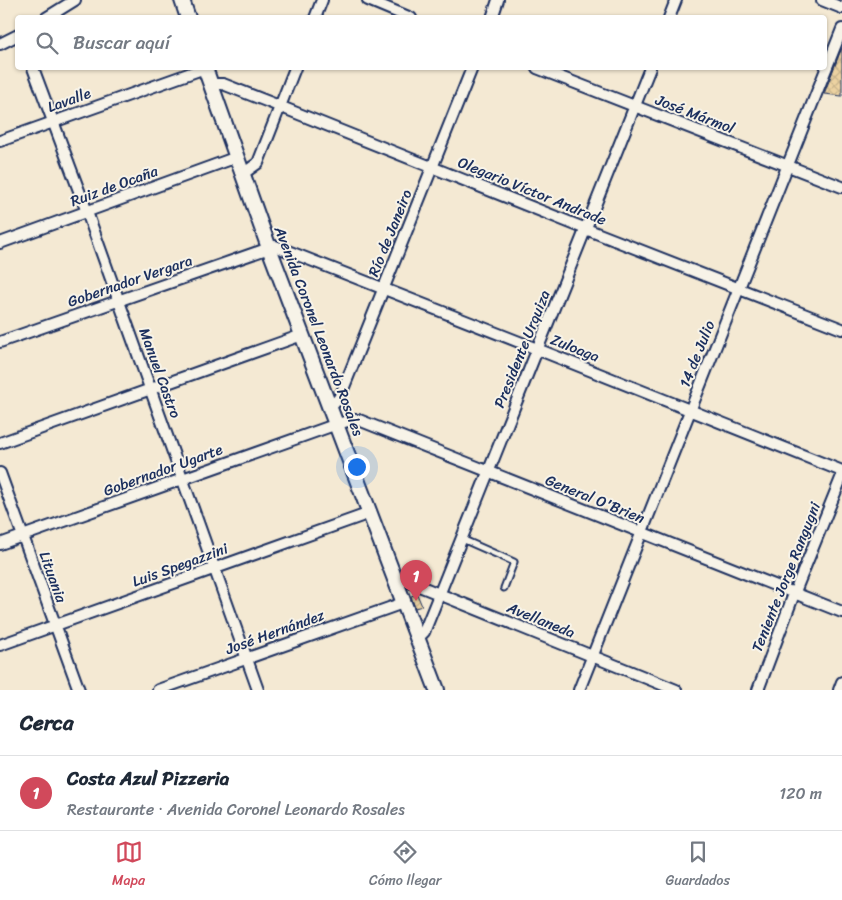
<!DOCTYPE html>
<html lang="es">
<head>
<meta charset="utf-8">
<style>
	:root { --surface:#fff; --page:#f2f2f3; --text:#1f2937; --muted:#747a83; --line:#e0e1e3; --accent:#d1495b }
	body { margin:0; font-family:Sriracha,sans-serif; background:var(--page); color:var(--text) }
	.you { position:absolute; left:356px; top:466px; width:18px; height:18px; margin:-12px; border:4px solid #fff; border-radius:50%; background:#1a73e8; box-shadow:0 0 0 8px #1a73e833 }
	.badge { display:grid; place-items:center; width:32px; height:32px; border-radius:50%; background:var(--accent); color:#fff; font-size:16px; font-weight:700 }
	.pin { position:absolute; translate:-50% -41px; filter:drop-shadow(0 1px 2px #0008) }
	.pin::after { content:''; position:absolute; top:26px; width:18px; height:15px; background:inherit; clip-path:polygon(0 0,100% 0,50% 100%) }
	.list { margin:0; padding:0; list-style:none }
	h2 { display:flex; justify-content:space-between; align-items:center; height:65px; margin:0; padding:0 20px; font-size:21px }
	h2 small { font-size:16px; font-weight:400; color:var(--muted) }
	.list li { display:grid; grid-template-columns:32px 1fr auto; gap:15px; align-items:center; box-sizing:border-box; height:75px; padding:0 20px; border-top:1px solid var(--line) }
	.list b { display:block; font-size:19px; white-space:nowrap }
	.list p { margin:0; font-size:16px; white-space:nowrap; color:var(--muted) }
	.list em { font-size:16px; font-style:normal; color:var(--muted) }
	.icon { flex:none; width:28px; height:28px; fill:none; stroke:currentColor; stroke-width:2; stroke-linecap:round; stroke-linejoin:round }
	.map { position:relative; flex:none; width:842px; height:690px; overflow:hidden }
	.search { position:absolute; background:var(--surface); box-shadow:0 1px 4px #0004; left:15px; right:15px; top:15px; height:55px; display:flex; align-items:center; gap:12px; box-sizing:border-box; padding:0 18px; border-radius:5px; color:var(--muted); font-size:19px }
	.sheet { height:140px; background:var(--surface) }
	nav { display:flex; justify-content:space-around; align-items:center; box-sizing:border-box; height:70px; border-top:1px solid var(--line); background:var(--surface); font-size:14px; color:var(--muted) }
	nav a { display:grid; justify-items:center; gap:2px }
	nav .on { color:var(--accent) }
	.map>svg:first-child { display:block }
</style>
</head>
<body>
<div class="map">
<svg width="842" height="690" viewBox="0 0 842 690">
	<defs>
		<pattern id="building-cross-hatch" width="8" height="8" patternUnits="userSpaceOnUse" patternTransform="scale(1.25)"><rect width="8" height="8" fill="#ecd2a1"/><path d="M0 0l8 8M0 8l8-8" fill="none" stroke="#cab58d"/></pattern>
	</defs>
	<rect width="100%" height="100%" fill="#f4e9d3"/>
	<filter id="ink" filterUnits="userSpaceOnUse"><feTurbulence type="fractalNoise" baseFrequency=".02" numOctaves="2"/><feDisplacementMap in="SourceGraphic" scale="10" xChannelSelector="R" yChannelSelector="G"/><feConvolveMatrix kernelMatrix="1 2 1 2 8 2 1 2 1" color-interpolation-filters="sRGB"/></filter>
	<g filter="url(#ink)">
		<path fill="url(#building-cross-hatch)" stroke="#1b2f5e" d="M842,48V96L824,94L839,55Z
			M417,594L422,606L415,608L411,596Z"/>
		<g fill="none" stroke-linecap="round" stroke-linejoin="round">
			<defs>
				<path id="lane" d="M462,539L514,562L504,588"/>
				<path id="street" d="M368,0L411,18
					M822,0L842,8
					M46,18L75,0
					M315,18L322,0
					M492,18L498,0
					M669,18L676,0
					M0,44L18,35
					M33,68L87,212L258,690
					M537,68L842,187
					M211,84H223L279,106L586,229L842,329
					M0,141L205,68
					M244,173L258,163L295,68
					M0,243L237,157
					M0,342L275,246L537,349L842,471
					M331,407L339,398L342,392L472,68
					M0,443L302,335
					M0,473L79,690
					M0,544L337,424L352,420H359L842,612
					M394,579L407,581L676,690
					M417,639L424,632L439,595L650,68
					M0,645L370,513
					M158,690L403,603
					M579,690L842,29
					M758,690L794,594L842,476
					M839,690L842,682"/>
				<path id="secondary" d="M182,0L188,18
					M205,68L269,248L437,690"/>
			</defs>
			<use href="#lane" stroke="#1b2f5e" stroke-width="9"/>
			<use href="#street" stroke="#1b2f5e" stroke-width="14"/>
			<use href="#secondary" stroke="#1b2f5e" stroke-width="18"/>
			<use href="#lane" stroke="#f7f3e8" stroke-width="5"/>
			<use href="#street" stroke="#f7f3e8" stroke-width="10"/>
			<use href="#secondary" stroke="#f7f3e8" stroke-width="14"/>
		</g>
	</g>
	<g text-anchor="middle" stroke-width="4" stroke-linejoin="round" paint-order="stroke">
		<g font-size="15" fill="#1b2f5e" stroke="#f7f3e8">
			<text transform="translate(69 100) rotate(-20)" y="5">Lavalle</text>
			<text transform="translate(695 114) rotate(21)" y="5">José Mármol</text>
			<text transform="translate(114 186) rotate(-20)" y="5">Ruiz de Ocaña</text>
			<text transform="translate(532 191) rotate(22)" y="5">Olegario Víctor Andrade</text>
			<text transform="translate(390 233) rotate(-68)" y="5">Río de Janeiro</text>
			<text transform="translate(130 281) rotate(-19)" y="5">Gobernador Vergara</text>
			<text transform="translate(319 331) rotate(69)" y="5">Avenida Coronel Leonardo Rosales</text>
			<text transform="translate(575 348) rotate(22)" y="5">Zuloaga</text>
			<text transform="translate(522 349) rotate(-68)" y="5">Presidente Urquiza</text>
			<text transform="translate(697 354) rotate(-68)" y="5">14 de Julio</text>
			<text transform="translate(160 373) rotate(70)" y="5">Manuel Castro</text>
			<text transform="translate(163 470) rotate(-20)" y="5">Gobernador Ugarte</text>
			<text transform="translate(595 499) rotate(22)" y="5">General O'Brien</text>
			<text transform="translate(180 565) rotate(-20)" y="5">Luis Spegazzini</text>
			<text transform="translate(53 577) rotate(70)" y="5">Lituania</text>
			<text transform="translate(786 577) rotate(-68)" y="5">Teniente Jorge Rangugni</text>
			<text transform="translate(541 620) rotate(22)" y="5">Avellaneda</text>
			<text transform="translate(275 632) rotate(-20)" y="5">José Hernández</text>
		</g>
	</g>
</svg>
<div class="you"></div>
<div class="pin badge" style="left:416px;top:601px">1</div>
<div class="search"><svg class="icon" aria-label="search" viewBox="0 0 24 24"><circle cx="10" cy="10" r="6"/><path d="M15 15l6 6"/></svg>Buscar aquí</div>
</div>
<section class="sheet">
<h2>Cerca<small></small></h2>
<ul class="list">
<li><span class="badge">1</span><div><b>Costa Azul Pizzeria</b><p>Restaurante · Avenida Coronel Leonardo Rosales</p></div><em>120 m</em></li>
</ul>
</section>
<nav>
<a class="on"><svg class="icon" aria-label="map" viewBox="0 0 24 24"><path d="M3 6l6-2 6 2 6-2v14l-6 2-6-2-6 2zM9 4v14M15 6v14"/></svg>Mapa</a>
<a><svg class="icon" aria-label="directions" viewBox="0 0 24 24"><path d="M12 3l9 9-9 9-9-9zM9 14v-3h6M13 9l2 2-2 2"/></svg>Cómo llegar</a>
<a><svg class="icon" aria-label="saved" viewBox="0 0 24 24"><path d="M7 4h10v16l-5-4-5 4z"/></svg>Guardados</a>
</nav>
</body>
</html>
